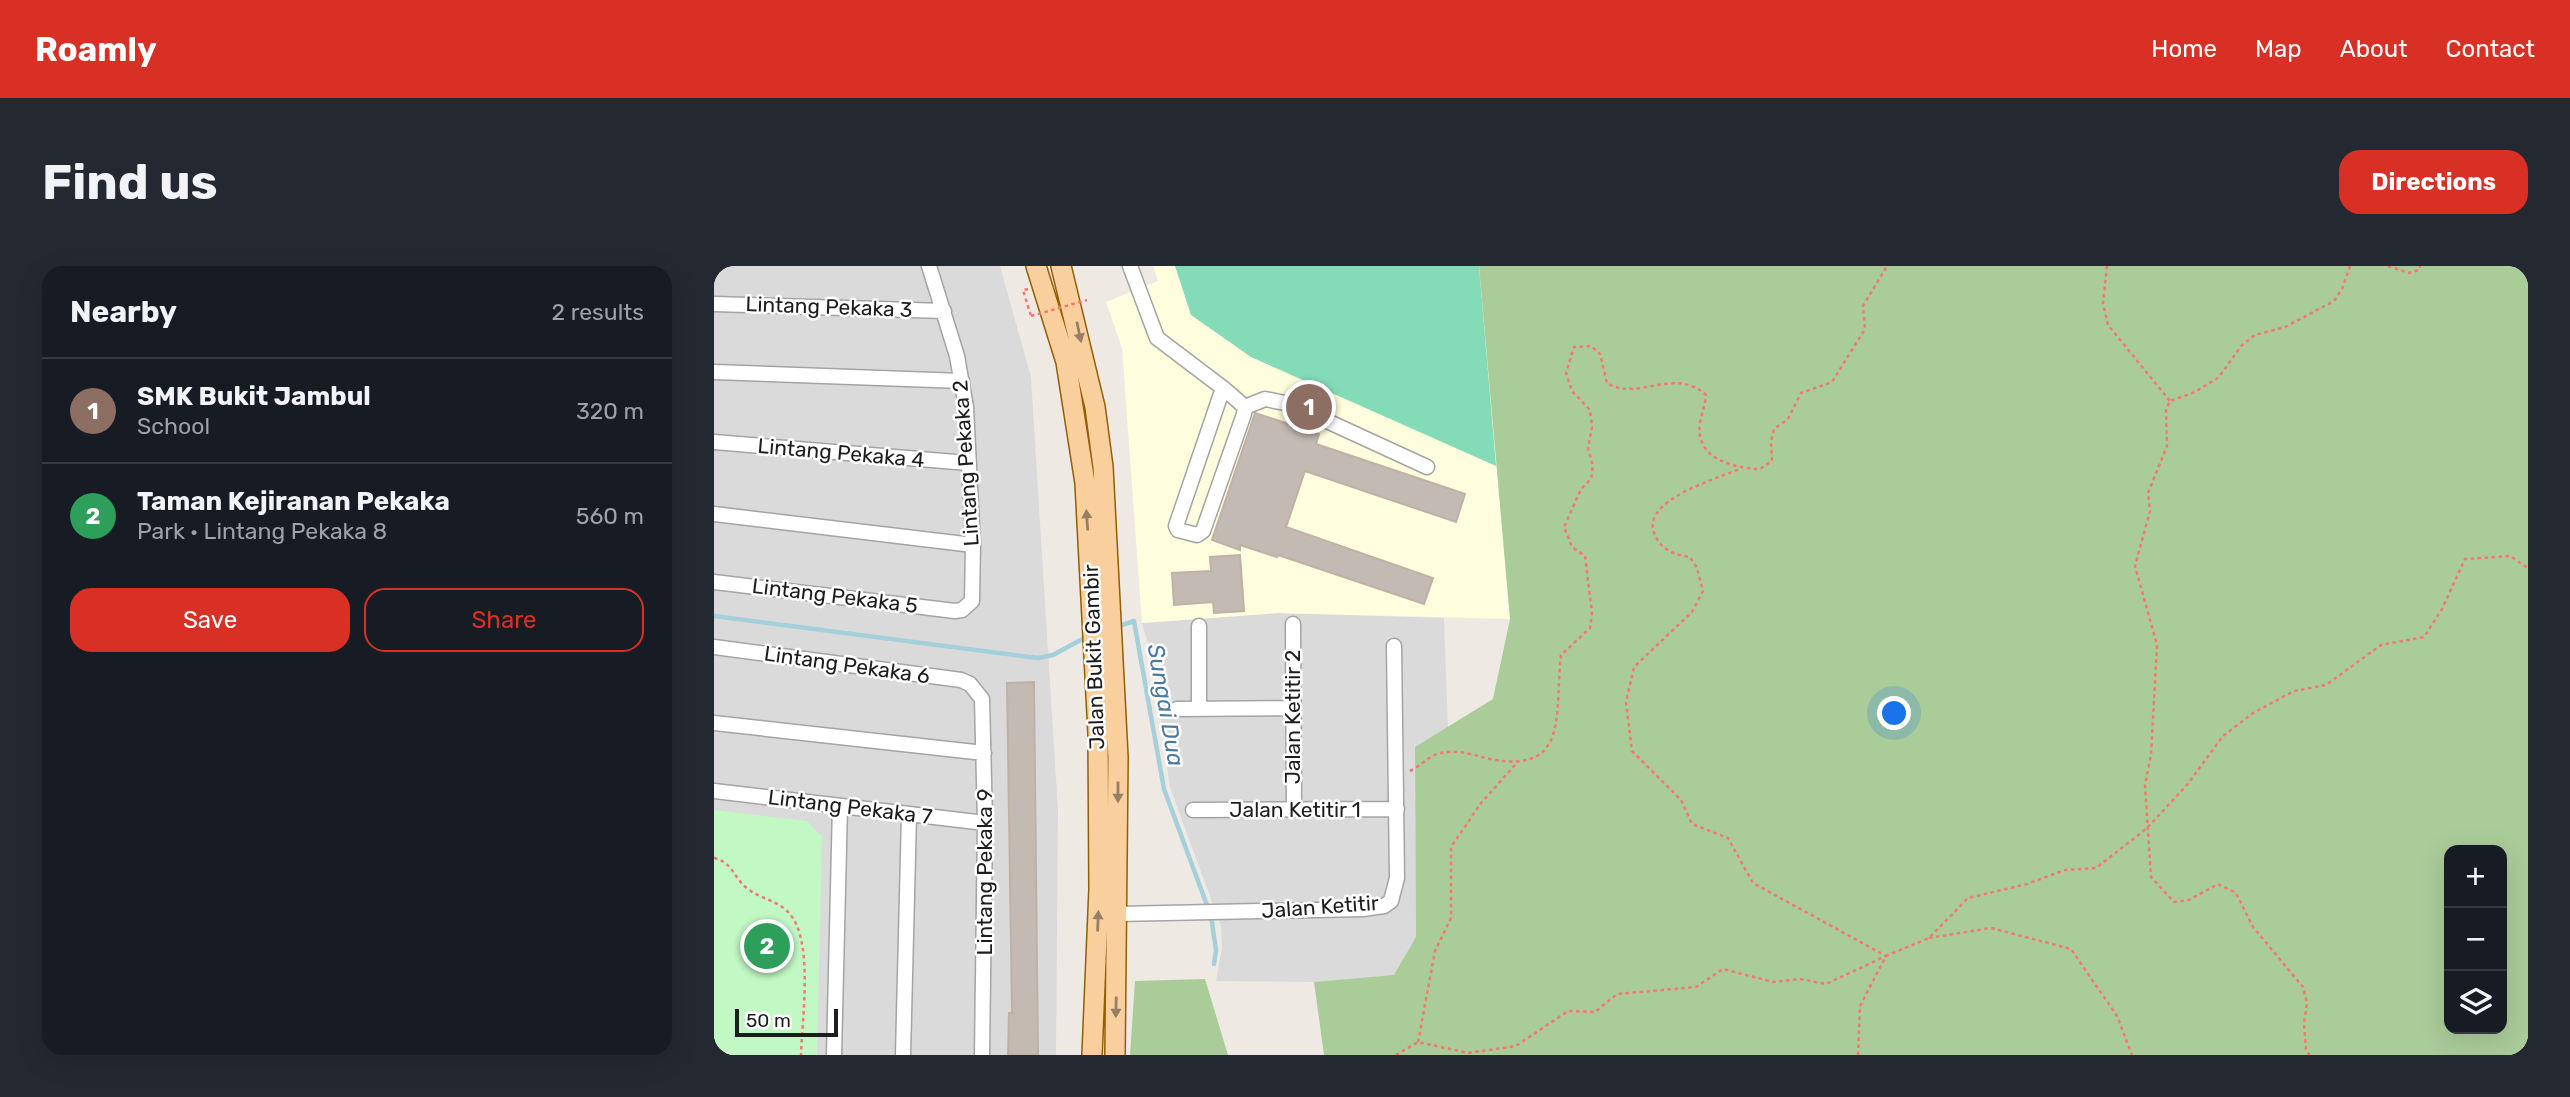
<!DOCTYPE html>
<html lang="en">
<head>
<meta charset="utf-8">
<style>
	:root { --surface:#171b24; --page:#242831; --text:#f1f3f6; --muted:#9ea1a6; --line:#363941; --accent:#d93025 }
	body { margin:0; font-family:Rubik,sans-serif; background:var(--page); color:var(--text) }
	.controls { position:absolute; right:21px; bottom:21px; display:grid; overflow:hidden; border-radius:14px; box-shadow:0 7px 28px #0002 }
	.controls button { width:63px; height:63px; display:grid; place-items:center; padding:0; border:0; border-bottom:2px solid var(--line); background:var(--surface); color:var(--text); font:35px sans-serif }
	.scale { position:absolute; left:21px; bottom:18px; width:103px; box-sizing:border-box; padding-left:7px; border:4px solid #1d1d1d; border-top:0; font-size:19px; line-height:24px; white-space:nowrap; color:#1d1d1d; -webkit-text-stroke:5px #fff; paint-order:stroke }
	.you { position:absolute; left:1181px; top:448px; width:24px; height:24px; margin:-18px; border:5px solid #fff; border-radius:50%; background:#1a73e8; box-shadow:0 0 0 10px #1a73e833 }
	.badge { display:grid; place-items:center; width:46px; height:46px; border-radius:50%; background:var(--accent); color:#fff; font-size:23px; font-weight:700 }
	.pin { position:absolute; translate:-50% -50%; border:4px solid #fff; box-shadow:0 2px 7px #0006 }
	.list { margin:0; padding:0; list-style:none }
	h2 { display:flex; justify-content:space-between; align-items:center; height:91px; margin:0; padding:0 28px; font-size:30px }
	h2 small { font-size:23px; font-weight:400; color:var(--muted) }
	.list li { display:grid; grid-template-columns:46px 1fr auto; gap:21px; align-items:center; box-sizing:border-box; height:105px; padding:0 28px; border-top:2px solid var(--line) }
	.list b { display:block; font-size:26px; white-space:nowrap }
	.list p { margin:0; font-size:23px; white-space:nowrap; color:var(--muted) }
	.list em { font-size:23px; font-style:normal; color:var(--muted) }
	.actions { display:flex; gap:14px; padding:21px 28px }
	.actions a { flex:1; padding:16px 0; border:2px solid var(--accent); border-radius:21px; text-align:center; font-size:24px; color:var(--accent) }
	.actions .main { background:var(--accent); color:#fff }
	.icon { flex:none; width:38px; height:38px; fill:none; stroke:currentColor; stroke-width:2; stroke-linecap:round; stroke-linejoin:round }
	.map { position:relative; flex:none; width:1814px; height:789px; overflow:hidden; border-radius:21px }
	header { display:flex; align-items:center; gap:42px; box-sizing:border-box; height:98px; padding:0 35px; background:var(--accent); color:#fff }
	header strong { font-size:33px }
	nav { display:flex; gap:38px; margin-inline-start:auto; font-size:24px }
	.intro { display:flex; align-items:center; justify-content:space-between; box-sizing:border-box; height:168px; padding:0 42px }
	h1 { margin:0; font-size:49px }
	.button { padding:18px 32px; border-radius:21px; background:var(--accent); color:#fff; font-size:24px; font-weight:700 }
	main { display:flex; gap:42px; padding:0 42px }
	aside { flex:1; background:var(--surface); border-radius:21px; box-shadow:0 7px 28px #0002 }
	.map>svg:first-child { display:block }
</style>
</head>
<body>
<header>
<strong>Roamly</strong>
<nav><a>Home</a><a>Map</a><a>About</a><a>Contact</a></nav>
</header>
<div class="intro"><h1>Find us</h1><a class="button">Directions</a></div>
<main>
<aside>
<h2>Nearby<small>2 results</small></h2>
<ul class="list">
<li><span class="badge" style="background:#8d6e63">1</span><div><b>SMK Bukit Jambul</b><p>School</p></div><em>320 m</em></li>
<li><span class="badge" style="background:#2e9e5b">2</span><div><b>Taman Kejiranan Pekaka</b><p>Park · Lintang Pekaka 8</p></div><em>560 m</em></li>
</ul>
<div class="actions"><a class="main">Save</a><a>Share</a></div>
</aside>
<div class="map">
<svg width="1814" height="789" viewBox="0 0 1814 789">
	<rect width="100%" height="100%" fill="#eeeae3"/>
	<path fill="#dbdada" d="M0,0H286L317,111L344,544L342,789H0Z
		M564,347L730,352L734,462L701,481L702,672L680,710L600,716L502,715L508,682L507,660L456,522L440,400L428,357Z"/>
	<path fill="#fefddd" d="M439,0H765L796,353L564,347L428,357L408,82L392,36L444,15Z"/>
	<path fill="#ac9" fill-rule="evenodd" d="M765,0H1814V789H610L600,716L680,709L702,671L701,481L779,433L796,353ZM1735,584H1788V763H1735Z
		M491,713L514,789H416L421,715Z"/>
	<path fill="#c1f8c4" d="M0,544L93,555L108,571L103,789H0Z"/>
	<path fill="#83dbb7" d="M461,0H765L782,200L537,91L477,49Z"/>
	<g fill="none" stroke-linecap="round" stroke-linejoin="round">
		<path stroke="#a5d0db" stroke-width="4.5" d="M0,350L324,392L339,389L374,370
			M402,361L420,355L450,523L494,642
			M497,650L502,684L500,698"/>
	</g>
	<path fill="#c3bab3" stroke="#bfb1a6" stroke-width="2" d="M541,147L605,168L602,178L751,228L742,256L591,205L572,261L719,312L710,338L564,289L563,291L526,279V284L498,274Z
		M526,289L530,345L500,347L499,336L460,339L458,307L497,305L496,291Z
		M320,416L324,789H294L295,747H298L293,417Z"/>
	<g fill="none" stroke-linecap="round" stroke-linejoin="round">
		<defs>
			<path id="minor" d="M416,0L443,72L509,122L462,260L464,264L483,269L489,265L530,148L531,141L509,122
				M0,38L230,45
				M0,106L248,115
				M531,141L551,133L576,138L713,201
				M0,176L254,197
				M0,248L259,279
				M0,316L241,345L248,344L258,335L259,279L252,141L243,90L215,0
				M579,358L580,544
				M0,381L247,414L256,418L268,433L271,557L268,789
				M463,443L579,442
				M485,443V360
				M0,457L270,487
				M0,525L271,557
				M479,544L683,543
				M403,648L649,643L670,640L677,635L683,612L680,380
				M120,789L126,540
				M189,789L195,549"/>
			<path id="major" d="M322,0L352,96L371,217L384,467L385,623L378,789
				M347,0L381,141L389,201L404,491L401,789"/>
		</defs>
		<use href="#minor" stroke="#a4a4a4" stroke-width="17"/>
		<use href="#major" stroke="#925f04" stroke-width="22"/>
		<path stroke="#f6776d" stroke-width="2.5" stroke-dasharray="3.5 3.5" stroke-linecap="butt" d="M1393,0L1389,37L1394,59L1456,135
			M1674,0L1695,7L1705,4L1706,0
			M314,23L309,24L317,50
			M696,505C705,501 714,491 723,488C743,482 757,489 776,493C857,509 840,445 847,389L876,362L878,347L871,290L858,281L850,261L867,223L877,213L879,200L874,182L878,161L876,144L858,125L852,107L860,81L877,80L886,88L893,117C923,136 961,100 992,129C991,139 988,147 986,156C980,192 1018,202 1046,203L1058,195L1057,175L1060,163L1074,153L1087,127L1118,116L1151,63L1149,40L1173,0
			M0,592C20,597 19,612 34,623C47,633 63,634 75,647C100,674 88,753 87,789
			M1215,672L1277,662L1357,683L1403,750L1418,789
			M704,776L721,685L737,652V581L767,537L801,499
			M682,789L704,776L754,787L802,780L854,745L881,746L903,728L982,721L1009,703L1059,716L1086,713L1112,718L1172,690L1039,617L1014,572L978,558L967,534L918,485L912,436L920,401L978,346L989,325L983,302L976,291C961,289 947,284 941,269C924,234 1006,212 1028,202
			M1144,789L1146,740L1172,690L1215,672L1254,632L1313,618L1351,604L1382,602L1432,563L1473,519L1509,470L1539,447L1580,425L1612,419L1667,379L1710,371L1728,343L1751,293L1796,290L1814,302
			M1596,789L1592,785L1590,757L1593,737L1589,721L1539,661L1522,627L1504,618L1475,634L1460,636L1437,611L1431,519L1437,489L1443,379L1421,300L1436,245L1434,227L1453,180L1452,144L1456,135L1481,126L1505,111L1528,79L1541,69L1571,61L1620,35L1628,23L1636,0"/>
		<use href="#minor" stroke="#fff" stroke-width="14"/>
		<use href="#major" stroke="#f9cf9e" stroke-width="19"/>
		<path stroke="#f6776d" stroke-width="2.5" stroke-dasharray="3.5 3.5" stroke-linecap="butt" d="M317,50L373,34"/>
	</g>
	<defs><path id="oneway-solid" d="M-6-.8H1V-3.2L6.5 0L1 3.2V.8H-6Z" transform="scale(1.75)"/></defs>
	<g fill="#967f64">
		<use href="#oneway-solid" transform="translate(365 66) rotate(78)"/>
		<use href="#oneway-solid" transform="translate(373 254) rotate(-94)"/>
		<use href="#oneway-solid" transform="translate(404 526) rotate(90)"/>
		<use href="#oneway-solid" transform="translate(384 655) rotate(-88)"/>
		<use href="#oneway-solid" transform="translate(402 741) rotate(91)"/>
	</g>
	<g text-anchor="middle" stroke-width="5" stroke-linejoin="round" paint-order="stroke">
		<g font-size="21" fill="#1d1d1d" stroke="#fff">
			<text transform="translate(115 41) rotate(2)" y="7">Lintang Pekaka 3</text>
			<text transform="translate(127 187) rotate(5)" y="7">Lintang Pekaka 4</text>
			<text transform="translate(252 197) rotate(-94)" y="7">Lintang Pekaka 2</text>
			<text transform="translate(121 330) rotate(7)" y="7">Lintang Pekaka 5</text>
			<text transform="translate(380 391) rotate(-92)" y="7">Jalan Bukit Gambir</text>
			<text transform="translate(133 399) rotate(8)" y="7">Lintang Pekaka 6</text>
			<text transform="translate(579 451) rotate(-90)" y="7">Jalan Ketitir 2</text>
			<text transform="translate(136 541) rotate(7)" y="7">Lintang Pekaka 7</text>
			<text x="581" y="551">Jalan Ketitir 1</text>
			<text transform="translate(271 606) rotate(-90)" y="7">Lintang Pekaka 9</text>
			<text transform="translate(606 641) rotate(-4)" y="7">Jalan Ketitir</text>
		</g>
		<g font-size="23" font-style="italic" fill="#4a79a2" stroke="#fff">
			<text transform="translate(452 439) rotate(80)" y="8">Sungai Dua</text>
		</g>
	</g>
</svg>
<div class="controls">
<button>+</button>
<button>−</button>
<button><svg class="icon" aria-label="layers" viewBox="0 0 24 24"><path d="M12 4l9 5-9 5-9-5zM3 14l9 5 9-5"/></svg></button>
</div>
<div class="scale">50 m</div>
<div class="you"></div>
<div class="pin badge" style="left:595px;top:141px;background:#8d6e63">1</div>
<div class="pin badge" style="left:53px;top:680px;background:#2e9e5b">2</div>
</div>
</main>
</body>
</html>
